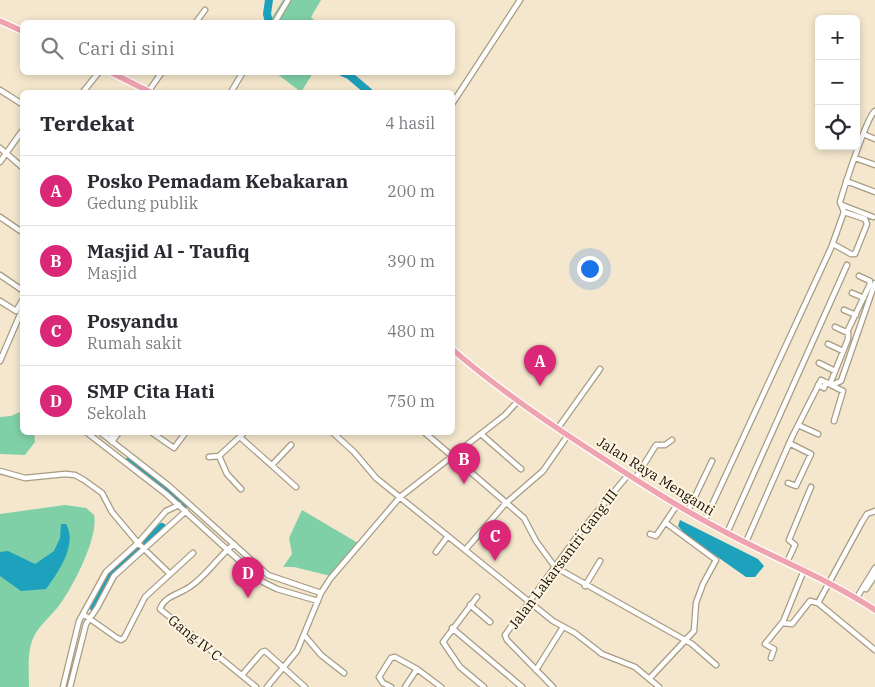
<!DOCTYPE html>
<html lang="id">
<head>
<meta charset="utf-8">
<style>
	:root { --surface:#fff; --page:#f2f2f3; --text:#2b2b33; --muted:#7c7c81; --line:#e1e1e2; --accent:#db2777 }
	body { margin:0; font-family:"IBM Plex Serif",serif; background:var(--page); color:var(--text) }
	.controls { position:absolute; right:15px; top:15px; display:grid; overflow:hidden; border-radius:8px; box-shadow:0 2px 8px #0003 }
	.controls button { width:45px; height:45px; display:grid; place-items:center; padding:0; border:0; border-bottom:1px solid var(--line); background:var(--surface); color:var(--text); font:25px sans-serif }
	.you { position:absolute; left:589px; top:268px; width:18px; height:18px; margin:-12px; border:4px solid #fff; border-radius:50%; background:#1a73e8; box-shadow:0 0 0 8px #1a73e833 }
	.badge { display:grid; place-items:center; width:32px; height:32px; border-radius:50%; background:var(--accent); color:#fff; font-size:16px; font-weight:700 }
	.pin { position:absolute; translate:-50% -41px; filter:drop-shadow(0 1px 2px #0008) }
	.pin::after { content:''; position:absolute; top:26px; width:18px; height:15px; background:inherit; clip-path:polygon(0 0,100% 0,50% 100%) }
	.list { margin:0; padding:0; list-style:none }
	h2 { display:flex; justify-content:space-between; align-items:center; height:65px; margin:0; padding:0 20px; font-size:21px }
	h2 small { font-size:16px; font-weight:400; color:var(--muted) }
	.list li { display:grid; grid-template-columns:32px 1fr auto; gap:15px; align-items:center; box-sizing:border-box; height:70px; padding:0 20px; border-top:1px solid var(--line) }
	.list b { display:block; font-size:19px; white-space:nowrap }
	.list p { margin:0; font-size:16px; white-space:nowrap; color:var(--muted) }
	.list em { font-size:16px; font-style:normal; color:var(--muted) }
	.icon { flex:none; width:28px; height:28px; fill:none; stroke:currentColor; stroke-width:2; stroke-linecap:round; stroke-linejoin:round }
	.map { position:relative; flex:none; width:875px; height:687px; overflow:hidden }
	.search { position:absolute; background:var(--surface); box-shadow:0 2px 8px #0003; left:20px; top:20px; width:435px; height:55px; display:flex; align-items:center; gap:12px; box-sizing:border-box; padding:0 18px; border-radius:8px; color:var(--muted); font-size:19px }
	.panel { position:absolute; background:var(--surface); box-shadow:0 2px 8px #0003; left:20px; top:90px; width:435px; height:345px; border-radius:8px }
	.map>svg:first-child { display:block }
</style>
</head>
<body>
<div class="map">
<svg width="875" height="687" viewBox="0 0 875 687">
	<rect width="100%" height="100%" fill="#f4e7cd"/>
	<path fill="#7fd0a7" d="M283,0H321L311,17L314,20L313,22H269Z
		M276,73H313L301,92Z
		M22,411V432L34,433L35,442L25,455L0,454V417L11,416Z
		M65,505L86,508L94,515C99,537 72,589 58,607C49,618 37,627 32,641C27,655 29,672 29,687H0V514Z
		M302,510L358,543L331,576L294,567H283L292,554L289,538Z"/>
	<path fill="#1ea1bc" d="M680,520L758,559L764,566L755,577H746L685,534L678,526Z
		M61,524H66C78,544 58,573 46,589L21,591L0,576V552L8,551L35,564L54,551L60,538Z"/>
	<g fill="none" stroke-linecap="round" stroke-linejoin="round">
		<path stroke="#1ea1bc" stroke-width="8" d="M269,0L267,14L269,22
			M342,72L349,75L369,92
			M128,462L184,504
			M145,543L162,527
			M94,608L113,573L137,550"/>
		<defs>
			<path id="minor" d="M196,22L205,10
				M275,22L288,0
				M0,90L22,104
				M83,92L99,72
				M148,92L162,72
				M231,92L243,72
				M452,104L520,0
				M863,134L875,139
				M0,148L22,167
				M855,158L875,165
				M0,162L22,131
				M846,181L875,192
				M842,205L873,217
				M0,217L22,232
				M833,244L851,254H855L867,224L865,219L844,212
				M0,275L22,290
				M852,293L864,298
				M0,301L16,311L22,301
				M844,310L856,315
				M835,327L848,333
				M828,344L843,351
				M0,361L22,310
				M819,363L835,371
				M830,384L848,339V330L870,284V281L859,276
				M818,385L824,388L826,382
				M832,385L841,381L875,283
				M798,425L818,434
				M558,428L600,369
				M86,432L166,494L263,582L277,589L318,601
				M100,432L169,486L268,575L321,593
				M151,432L174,448L186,432
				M332,432L354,452L376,478L553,621L575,633L602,654L635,667L659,687
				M424,432L524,518L536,541L555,567L692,644L716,665
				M481,434L521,469
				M241,438L296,487
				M109,439L114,432
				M112,442L119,432
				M219,456L227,474L241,489
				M209,457L219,456L245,432
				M272,465L291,445
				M0,471L25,478L65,474L75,475L84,480L102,493L112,512L138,543L170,574
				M635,479L656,445H665L672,440
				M788,483L796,486L811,454L789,443
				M688,511L712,461
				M875,511L867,514L862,522L818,603L875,650
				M705,520L831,248L844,212L840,202C844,188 867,116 875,111
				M727,533L847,265
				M650,534L656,536L677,505
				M746,542L792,437L821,380L843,391L834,421
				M234,544C218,557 207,575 191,586C181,594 165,595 160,609L256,687
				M466,549L505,504L543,471L568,435
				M436,552L448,536
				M787,562L795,545L789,540L811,487
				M585,586L600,561
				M866,589L875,575
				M477,597L443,642L460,667L484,687
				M856,599L875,568
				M470,605L490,622
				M83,614L117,638L121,640L124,638L145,597L193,553
				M783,622L804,570
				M452,628L522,687
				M305,636L321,655L344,673
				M771,658L774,649L765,644L782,623L792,624L810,601L818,603
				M536,670L563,627
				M242,675L262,652L265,651L305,687
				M650,678L694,631L696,603L703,584L716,560L666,523
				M63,687L79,621L106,572L138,543L166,511L179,505
				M70,687L86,624L97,608L114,576L186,511
				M267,687L297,651L321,593L330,579L400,497L505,415L518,401
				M391,687L383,683L379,677L391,658L395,657L417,669
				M405,687L417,669L441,687
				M553,687L507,640L505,635L581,531L628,475"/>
			<path id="major" d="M0,21L22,31
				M110,72L150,92
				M452,349C493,385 538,416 584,446C630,476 677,507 727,533C776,559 828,579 875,610"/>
		</defs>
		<use href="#minor" stroke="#a79c83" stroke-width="7"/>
		<use href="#major" stroke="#fff" stroke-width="8"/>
		<use href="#minor" stroke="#fff" stroke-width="4.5"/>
		<use href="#major" stroke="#efa3af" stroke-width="5.5"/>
	</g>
	<g text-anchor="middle" stroke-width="4" stroke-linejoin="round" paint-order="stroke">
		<g font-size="14" fill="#120e06" stroke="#fff5e0">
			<text transform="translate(656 476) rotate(32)" y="5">Jalan Raya Menganti</text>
			<text transform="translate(563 559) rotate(-53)" y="5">Jalan Lakarsantri Gang III</text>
			<text transform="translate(195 638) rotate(39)" y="5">Gang IV C</text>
		</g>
	</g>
</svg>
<div class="controls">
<button>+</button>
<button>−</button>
<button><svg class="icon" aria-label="locate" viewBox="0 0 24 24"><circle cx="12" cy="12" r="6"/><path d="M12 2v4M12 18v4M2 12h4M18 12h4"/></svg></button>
</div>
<div class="you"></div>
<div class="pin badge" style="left:540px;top:386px">A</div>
<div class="pin badge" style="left:464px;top:484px">B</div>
<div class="pin badge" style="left:495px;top:561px">C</div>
<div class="pin badge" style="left:248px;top:598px">D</div>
<div class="search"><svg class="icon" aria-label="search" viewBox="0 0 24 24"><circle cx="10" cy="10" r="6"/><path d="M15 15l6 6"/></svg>Cari di sini</div>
<section class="panel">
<h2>Terdekat<small>4 hasil</small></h2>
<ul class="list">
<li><span class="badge">A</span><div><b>Posko Pemadam Kebakaran</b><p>Gedung publik</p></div><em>200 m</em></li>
<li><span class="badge">B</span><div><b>Masjid Al - Taufiq</b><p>Masjid</p></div><em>390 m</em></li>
<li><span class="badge">C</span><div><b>Posyandu</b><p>Rumah sakit</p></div><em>480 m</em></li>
<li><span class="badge">D</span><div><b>SMP Cita Hati</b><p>Sekolah</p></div><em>750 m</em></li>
</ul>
</section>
</div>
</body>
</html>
